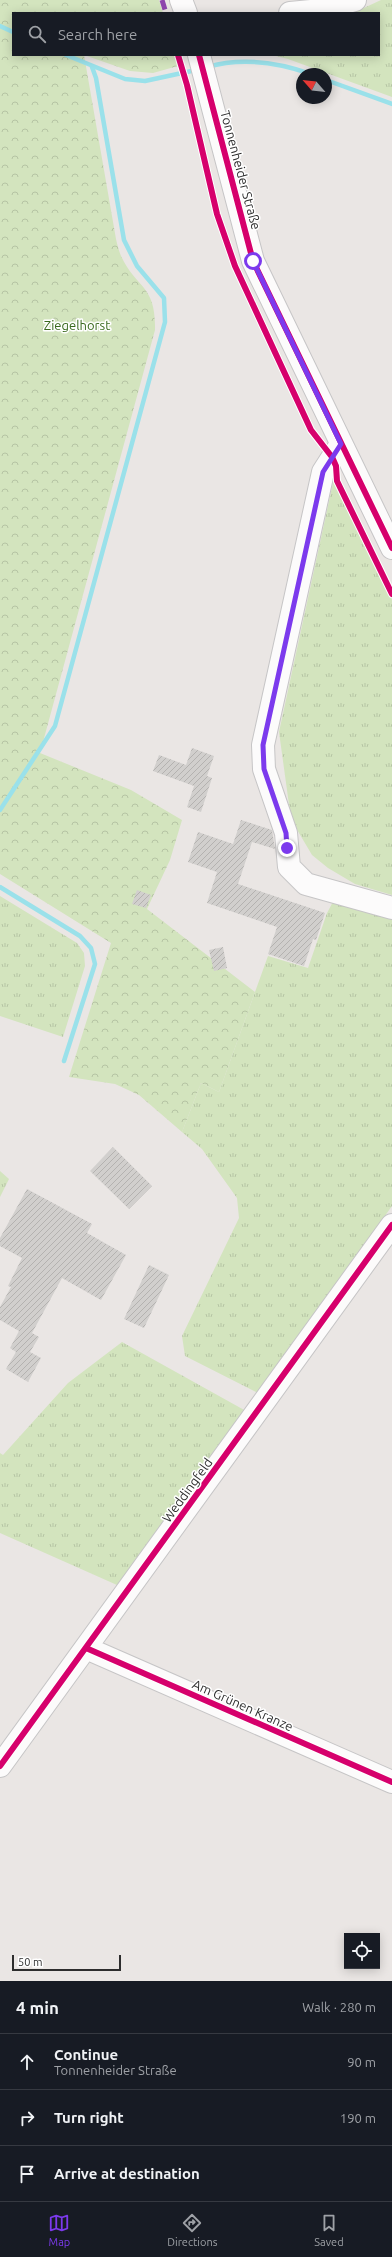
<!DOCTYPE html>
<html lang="en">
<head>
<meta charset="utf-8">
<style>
	:root { --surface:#171b24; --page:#20242c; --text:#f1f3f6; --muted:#9ea1a6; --line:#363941; --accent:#7c3aed }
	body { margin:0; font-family:Ubuntu,sans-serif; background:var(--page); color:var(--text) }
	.controls { position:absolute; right:12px; bottom:12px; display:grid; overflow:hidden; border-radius:0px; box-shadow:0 2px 10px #0003 }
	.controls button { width:36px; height:36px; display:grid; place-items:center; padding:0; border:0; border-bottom:1px solid var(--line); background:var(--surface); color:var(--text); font:20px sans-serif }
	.compass { position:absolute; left:296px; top:68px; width:36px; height:36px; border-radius:50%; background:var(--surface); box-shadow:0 2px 10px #0003; rotate:298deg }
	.scale { position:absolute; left:12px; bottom:10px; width:109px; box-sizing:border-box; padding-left:4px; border:2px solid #2d2d2d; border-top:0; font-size:11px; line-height:14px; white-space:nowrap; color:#2d2d2d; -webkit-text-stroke:3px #fff; paint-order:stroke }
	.stop { position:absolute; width:12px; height:12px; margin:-9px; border:3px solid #7c3aed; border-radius:50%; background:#fff }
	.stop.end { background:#7c3aed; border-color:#fff; box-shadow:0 1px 4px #0008 }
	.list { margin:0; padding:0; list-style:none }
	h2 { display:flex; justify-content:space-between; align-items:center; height:52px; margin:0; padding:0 16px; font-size:17px }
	h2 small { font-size:13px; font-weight:400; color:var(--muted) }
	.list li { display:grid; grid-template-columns:26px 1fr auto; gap:12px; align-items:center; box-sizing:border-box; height:56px; padding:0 16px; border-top:1px solid var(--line) }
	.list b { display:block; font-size:15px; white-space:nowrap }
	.list p { margin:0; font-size:13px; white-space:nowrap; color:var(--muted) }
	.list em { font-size:13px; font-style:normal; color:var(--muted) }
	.icon { flex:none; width:22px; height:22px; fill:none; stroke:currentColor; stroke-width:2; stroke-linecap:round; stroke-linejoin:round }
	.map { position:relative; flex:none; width:392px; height:1981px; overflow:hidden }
	.search { position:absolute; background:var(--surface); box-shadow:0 2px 10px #0003; left:12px; right:12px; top:12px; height:44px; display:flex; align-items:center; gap:10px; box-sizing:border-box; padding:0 14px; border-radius:0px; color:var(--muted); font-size:15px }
	.sheet { height:220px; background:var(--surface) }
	nav { display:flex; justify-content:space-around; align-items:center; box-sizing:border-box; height:56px; border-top:1px solid var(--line); background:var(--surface); font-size:11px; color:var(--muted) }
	nav a { display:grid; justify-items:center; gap:2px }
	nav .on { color:var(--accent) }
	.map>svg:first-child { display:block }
</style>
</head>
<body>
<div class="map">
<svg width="392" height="1981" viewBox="0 0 392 1981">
	<defs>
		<pattern id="grass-tufts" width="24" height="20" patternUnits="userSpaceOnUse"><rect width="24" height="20" fill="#d3e4be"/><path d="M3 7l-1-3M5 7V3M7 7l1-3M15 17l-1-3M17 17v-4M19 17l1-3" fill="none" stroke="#b5c4a4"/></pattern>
		<pattern id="forest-crowns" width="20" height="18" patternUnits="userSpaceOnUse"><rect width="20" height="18" fill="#d3e4be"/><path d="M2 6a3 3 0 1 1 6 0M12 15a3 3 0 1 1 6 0" fill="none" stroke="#b5c4a4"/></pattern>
		<pattern id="building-hatch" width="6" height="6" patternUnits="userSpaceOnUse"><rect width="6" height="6" fill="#d1cfcd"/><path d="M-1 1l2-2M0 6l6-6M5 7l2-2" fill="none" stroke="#b4b2b0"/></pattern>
	</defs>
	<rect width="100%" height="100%" fill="#eae6e4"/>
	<path fill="url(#grass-tufts)" d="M381,0H392V97L288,59L272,55H379V13H353Z
		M334,478L392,599V895L355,884L328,868L312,855L296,828L290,812L279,732Z
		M0,896L77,943L84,953L85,966L63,1037L0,1016Z
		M335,898L392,915V1206L258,1393L185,1356L182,1336L239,1218L237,1198L202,1149L182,1132L201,1083L219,1092L268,956L308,968L327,913Z
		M0,1171L9,1179L0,1197Z
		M122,1342L246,1411L117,1585L0,1533V1453L3,1455L68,1383Z"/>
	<path fill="url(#forest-crowns)" d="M0,0H159L163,13H13V55H84L116,239C117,244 119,251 121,256C137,290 156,284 155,330L40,753L131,790L182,820L170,860L147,909L255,992L219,1092L201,1083L182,1132L139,1095L115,1084L69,1077L111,943L0,874Z
		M84,55H174L178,66L153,73L130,71Z"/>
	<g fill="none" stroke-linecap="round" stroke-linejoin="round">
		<path stroke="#9ae1ea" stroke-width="4.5" d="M0,26L13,32
			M66,55L125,79L145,81L196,70
			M207,67C242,57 277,62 311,74
			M326,80L392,104
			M0,810L55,726L165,322L164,298L137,266L124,240L96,78L92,67
			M0,887L80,936L91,948L95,964L64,1061"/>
	</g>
	<path fill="url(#building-hatch)" d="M192,748L214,756L207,776L212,778L201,812L187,807L194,786L153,771L159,755L186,765Z
		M241,820L272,830L275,849L252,842L238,884L325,913L316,940L313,939L304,966L268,954L277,927L207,903L217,872L188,862L198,832L233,844Z
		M137,890L151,895L146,908L132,904Z
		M223,947L227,968L214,971L209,950Z
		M113,1147L152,1186L129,1209L90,1171Z
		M27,1189L92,1224L87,1233L126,1255L101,1300L62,1278L32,1333L39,1337L30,1352L41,1358L28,1382L6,1369L16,1352L10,1348L19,1331L0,1320V1307L11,1287L8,1286L22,1258L0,1246V1238Z
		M149,1265L169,1275L144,1328L124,1319Z"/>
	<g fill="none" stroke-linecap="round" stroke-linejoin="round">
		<defs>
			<path id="minor" d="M181,0L186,13
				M290,13L321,10L355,0
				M199,55L253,261L392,548
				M341,444L323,472L263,745L264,769L286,833L289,867L306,884L392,908
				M86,1648L392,1782
				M0,1766L392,1225"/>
		</defs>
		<use href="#minor" stroke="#c6c5c6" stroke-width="24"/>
		<use href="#minor" stroke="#fcfbfb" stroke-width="22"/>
		<path stroke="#8e44ad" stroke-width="5" stroke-dasharray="10 5" stroke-linecap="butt" d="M162,0L166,13"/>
		<defs>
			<path id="cycleway" d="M178,55L187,85L217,214L235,266L311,430L332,457L336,466L337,481L392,594
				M199,55L253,261L392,548
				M86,1648L392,1782
				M0,1766L392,1225"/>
		</defs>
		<use href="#cycleway" stroke="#fff" stroke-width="8"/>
		<use href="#cycleway" stroke="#d6006c" stroke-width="6"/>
	</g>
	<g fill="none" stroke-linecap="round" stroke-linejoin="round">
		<path stroke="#7c3aed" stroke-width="5" d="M253,261L341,444L323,472L263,745L264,769L286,833L287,848"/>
	</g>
	<g text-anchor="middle" stroke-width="3" stroke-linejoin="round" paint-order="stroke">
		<g font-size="13" fill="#2d2d2d" stroke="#fff">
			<text transform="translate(241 170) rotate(75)" y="5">Tonnenheider Straße</text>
			<text transform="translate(187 1490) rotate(-54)" y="5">Weddingfeld</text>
			<text transform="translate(243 1705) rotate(24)" y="5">Am Grünen Kranze</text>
		</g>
		<g font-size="13" fill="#39691d" stroke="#fff">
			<text x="77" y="330">Ziegelhorst</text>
		</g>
	</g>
</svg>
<div class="controls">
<button><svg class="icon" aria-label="locate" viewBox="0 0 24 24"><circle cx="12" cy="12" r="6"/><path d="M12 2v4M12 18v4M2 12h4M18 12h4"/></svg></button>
</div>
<svg class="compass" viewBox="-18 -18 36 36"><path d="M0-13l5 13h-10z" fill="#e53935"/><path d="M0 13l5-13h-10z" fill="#9ea1a6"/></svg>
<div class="scale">50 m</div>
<div class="stop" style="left:253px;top:261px"></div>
<div class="stop end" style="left:287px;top:848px"></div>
<div class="search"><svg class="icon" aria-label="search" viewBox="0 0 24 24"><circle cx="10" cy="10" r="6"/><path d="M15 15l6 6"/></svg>Search here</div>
</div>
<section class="sheet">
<h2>4 min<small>Walk · 280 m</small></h2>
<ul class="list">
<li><svg class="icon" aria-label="ahead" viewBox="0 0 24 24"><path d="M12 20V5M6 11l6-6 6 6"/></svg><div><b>Continue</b><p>Tonnenheider Straße</p></div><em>90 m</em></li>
<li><svg class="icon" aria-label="right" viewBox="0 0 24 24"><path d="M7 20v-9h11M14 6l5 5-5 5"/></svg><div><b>Turn right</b></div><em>190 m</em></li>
<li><svg class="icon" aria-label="arrive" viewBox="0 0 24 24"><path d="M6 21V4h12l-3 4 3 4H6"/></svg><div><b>Arrive at destination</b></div></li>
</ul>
</section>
<nav>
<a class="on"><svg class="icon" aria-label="map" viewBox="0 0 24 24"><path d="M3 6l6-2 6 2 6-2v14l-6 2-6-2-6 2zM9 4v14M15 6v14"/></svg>Map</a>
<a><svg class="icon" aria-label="directions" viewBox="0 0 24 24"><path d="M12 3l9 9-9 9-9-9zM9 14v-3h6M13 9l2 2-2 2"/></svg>Directions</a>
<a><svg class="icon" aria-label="saved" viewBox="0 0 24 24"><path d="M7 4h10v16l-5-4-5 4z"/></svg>Saved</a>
</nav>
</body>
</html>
